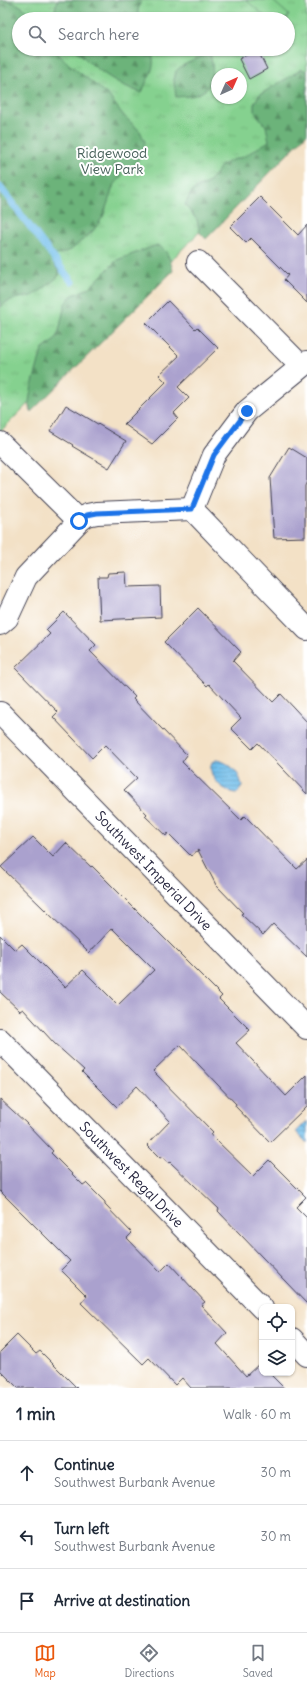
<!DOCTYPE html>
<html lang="en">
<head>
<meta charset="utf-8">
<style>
	:root { --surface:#fff; --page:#f2f2f3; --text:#1f2937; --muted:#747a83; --line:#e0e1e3; --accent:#ea580c }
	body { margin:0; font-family:Delius,sans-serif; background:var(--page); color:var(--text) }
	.controls { position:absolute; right:12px; bottom:12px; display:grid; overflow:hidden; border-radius:8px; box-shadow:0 1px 3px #0004 }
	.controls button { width:36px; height:36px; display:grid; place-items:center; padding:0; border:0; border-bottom:1px solid var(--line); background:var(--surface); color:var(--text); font:20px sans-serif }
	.compass { position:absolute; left:211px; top:68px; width:36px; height:36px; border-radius:50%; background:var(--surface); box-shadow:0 1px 3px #0004; rotate:45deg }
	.stop { position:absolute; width:12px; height:12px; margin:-9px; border:3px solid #1a73e8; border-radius:50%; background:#fff }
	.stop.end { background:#1a73e8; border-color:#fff; box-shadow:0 1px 4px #0008 }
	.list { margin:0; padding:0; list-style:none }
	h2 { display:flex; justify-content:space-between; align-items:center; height:52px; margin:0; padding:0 16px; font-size:17px }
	h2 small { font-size:13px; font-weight:400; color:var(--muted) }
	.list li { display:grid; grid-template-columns:26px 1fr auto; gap:12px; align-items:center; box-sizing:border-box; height:64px; padding:0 16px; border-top:1px solid var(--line) }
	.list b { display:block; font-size:15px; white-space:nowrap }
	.list p { margin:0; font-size:13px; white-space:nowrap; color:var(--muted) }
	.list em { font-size:13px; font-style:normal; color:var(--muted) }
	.icon { flex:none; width:22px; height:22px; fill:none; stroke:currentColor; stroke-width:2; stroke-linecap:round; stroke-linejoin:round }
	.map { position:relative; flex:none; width:307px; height:1388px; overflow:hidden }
	.search { position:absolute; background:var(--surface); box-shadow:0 1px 3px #0004; left:12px; right:12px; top:12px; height:44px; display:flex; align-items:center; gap:10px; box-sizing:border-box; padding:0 14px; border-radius:22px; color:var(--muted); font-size:15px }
	.sheet { height:244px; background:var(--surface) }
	nav { display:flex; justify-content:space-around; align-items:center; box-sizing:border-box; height:56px; border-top:1px solid var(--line); background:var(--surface); font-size:11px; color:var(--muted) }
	nav a { display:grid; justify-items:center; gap:2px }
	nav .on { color:var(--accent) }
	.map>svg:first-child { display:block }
</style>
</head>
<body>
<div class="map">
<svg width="307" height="1388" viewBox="0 0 307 1388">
	<defs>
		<pattern id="grass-tufts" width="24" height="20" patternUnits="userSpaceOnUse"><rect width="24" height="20" fill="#85d18f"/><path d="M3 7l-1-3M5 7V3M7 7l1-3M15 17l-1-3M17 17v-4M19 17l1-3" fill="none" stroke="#73b37c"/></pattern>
		<pattern id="forest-firs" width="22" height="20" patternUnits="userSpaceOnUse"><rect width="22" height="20" fill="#6cb37a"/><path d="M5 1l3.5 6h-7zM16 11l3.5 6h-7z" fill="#589165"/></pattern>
		<pattern id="water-rules" width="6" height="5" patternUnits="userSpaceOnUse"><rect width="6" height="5" fill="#72bfec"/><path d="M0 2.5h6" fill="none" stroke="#5d9bc0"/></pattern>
	</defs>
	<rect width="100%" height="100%" fill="#fff"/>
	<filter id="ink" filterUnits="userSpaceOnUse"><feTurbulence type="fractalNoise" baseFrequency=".025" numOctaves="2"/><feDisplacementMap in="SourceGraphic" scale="8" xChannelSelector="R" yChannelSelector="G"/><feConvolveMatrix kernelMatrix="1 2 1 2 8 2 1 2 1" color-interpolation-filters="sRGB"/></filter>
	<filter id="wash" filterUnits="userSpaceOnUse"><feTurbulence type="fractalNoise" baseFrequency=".012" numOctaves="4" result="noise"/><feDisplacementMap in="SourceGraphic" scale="16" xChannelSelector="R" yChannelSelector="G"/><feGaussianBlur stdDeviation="0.9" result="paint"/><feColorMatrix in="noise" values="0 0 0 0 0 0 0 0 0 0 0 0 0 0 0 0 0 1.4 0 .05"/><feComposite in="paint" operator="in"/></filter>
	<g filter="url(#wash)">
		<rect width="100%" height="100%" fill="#f3e1c6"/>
		<path fill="url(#grass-tufts)" stroke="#547a65" fill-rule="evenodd" d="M0,0H307V124L0,432ZM19,19H288V49H19ZM217,74H241V98H217Z"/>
		<path fill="url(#forest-firs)" stroke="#476a5a" d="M0,0C13,0 27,7 33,19H19V49H53L70,65L108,95L124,116L140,131L145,142L142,152L136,163L122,175L113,187L103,217L93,231L71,250L54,256L52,260L60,274C58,278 36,295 32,296C20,298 9,298 0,307Z
			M57,0H141L138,10V19H56L55,10Z
			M75,49H149C160,66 147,76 142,93C116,84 95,69 75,49Z
			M209,51C214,66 216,87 198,94C191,97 183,96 176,97L174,80L176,71C184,62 198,61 209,51Z
			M302,69L307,71V134L206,239L200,233L197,220L185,205L192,191L209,182L222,165L232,160L243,157L269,141L266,126L254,111V104L259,95Z
			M157,245C168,250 170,259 173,271L31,412L29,402L31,390L42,350L55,340L59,331L65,304L71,296L89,288L117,260Z"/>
		<path fill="#85d18f" stroke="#547a65" d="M246,0H272L289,15L286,19H268Z"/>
		<path fill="url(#water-rules)" stroke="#4a7094" d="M216,760C229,761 241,774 242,787L237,793C223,792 206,776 212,762Z
			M307,1121V1143L296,1132Z"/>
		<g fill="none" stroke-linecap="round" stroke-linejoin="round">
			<path stroke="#72bfec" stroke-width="7" d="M0,187L72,282"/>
		</g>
		<g id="blocks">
			<path fill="#aaa1ce" d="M257,49L267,69L249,79L239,59Z
				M260,197L298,235L307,225V303L284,280L288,275L251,238L246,243L230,227Z
				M168,301L195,329L197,327L218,348L178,387L189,398L174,413L178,418L152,444L124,424L166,382L159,375L179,356L146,323Z
				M66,405L126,441L109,468L72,446L73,445L50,431Z
				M289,447L307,458V481L305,486V537L274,538L270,478Z
				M126,572L127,587L160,586L161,617L100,620L98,577H107L108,573Z
				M198,608L241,652L233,661L273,702L281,694L307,722V794L258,743L252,749L231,728L241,718L209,684L207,686L164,642Z
				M64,612L96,645L90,651L135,697L133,699L187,755L182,762L241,820L245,816L297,869L307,860V957L273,924L263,935L241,914L243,913L216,885L198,850L191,856L168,833L166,836L145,816L147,814L124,790L137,778L105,745L92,758L53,717L58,712L15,668L50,634L46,630Z
				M33,837L53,857L66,843L91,867L92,866L222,996L219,999L250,1030L236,1043L286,1096L307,1075V1106L270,1142L235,1106L236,1104L180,1045L153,1071L213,1132L211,1134L214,1138L253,1176L269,1160L306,1197L296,1207L307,1218V1304L218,1211L219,1209L170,1162L169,1163L162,1157L160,1158L147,1145L170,1121L137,1086L117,1107L82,1072L84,1070L54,1043L23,1009L20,1011L0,992V935L15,950L22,944L65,987L83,970L118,1005L154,970L112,928L89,953L1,867Z
				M0,1099L26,1123L53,1151L51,1153L83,1185L86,1183L105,1202V1205L132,1233L127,1238L160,1272L169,1263L205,1302L201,1305L227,1333L217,1344L246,1376L260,1363L262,1366V1373H269L284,1388H191L182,1378L175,1385L149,1358L143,1364L81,1303L87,1296L61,1270L70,1261L0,1191Z
				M17,1335L36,1354L40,1351L77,1388H18L0,1370V1352Z"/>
		</g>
	</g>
	<g filter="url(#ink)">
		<use href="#blocks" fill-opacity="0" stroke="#413f50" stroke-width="1"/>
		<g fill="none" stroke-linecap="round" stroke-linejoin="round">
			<defs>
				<g id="minor">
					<path d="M198,262L301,366"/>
					<path d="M0,443L79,521"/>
					<path d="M192,509L214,455L247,411L307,362"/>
					<path d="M192,509L307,629"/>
					<path d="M0,624L7,618L26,577L79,521L87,515L97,513L192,509"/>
					<path id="s1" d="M0,713L307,1028"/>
					<path id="s2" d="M0,1040L262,1308"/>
					<path d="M292,1339L307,1355"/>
				</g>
			</defs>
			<use href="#minor" stroke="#413f50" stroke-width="24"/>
			<use href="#minor" stroke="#fff" stroke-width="22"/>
		</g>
	</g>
	<g fill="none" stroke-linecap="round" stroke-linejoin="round" filter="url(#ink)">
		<path stroke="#1a73e8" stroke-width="5" d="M79,521L87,515L97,513L192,509L214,455L247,411"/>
	</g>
	<g text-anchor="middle" stroke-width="4" stroke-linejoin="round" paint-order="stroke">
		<g font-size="14" fill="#455f58" stroke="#fff">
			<text x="112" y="158">Ridgewood<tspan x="112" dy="16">View Park</tspan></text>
		</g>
		<g font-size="14" fill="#22223b" stroke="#fff">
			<text dy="5" stroke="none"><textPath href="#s1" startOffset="220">Southwest Imperial Drive</textPath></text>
			<text dy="5" stroke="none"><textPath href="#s2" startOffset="188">Southwest Regal Drive</textPath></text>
		</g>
	</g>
</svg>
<div class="controls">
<button><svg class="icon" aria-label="locate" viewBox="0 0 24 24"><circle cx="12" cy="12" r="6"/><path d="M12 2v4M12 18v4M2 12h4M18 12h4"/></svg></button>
<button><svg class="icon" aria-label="layers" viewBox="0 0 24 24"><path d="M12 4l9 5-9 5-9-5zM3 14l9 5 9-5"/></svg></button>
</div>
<svg class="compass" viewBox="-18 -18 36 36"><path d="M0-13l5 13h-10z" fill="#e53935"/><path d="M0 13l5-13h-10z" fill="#747a83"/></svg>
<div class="stop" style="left:79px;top:521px"></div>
<div class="stop end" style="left:247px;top:411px"></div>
<div class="search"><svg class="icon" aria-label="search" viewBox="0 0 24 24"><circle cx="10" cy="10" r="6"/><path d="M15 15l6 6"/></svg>Search here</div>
</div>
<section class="sheet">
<h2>1 min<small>Walk · 60 m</small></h2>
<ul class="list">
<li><svg class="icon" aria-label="ahead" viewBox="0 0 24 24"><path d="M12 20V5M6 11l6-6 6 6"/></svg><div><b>Continue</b><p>Southwest Burbank Avenue</p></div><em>30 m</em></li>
<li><svg class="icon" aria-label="left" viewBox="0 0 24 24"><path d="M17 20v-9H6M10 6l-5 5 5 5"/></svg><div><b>Turn left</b><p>Southwest Burbank Avenue</p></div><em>30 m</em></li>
<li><svg class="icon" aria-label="arrive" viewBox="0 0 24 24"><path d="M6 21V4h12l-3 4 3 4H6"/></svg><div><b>Arrive at destination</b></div></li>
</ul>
</section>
<nav>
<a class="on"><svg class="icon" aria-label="map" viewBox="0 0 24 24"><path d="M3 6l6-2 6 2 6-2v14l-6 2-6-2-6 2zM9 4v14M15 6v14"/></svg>Map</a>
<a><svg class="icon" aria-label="directions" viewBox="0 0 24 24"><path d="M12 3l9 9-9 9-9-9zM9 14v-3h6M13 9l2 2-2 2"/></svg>Directions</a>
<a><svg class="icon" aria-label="saved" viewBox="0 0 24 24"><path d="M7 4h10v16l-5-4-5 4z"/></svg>Saved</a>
</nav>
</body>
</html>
